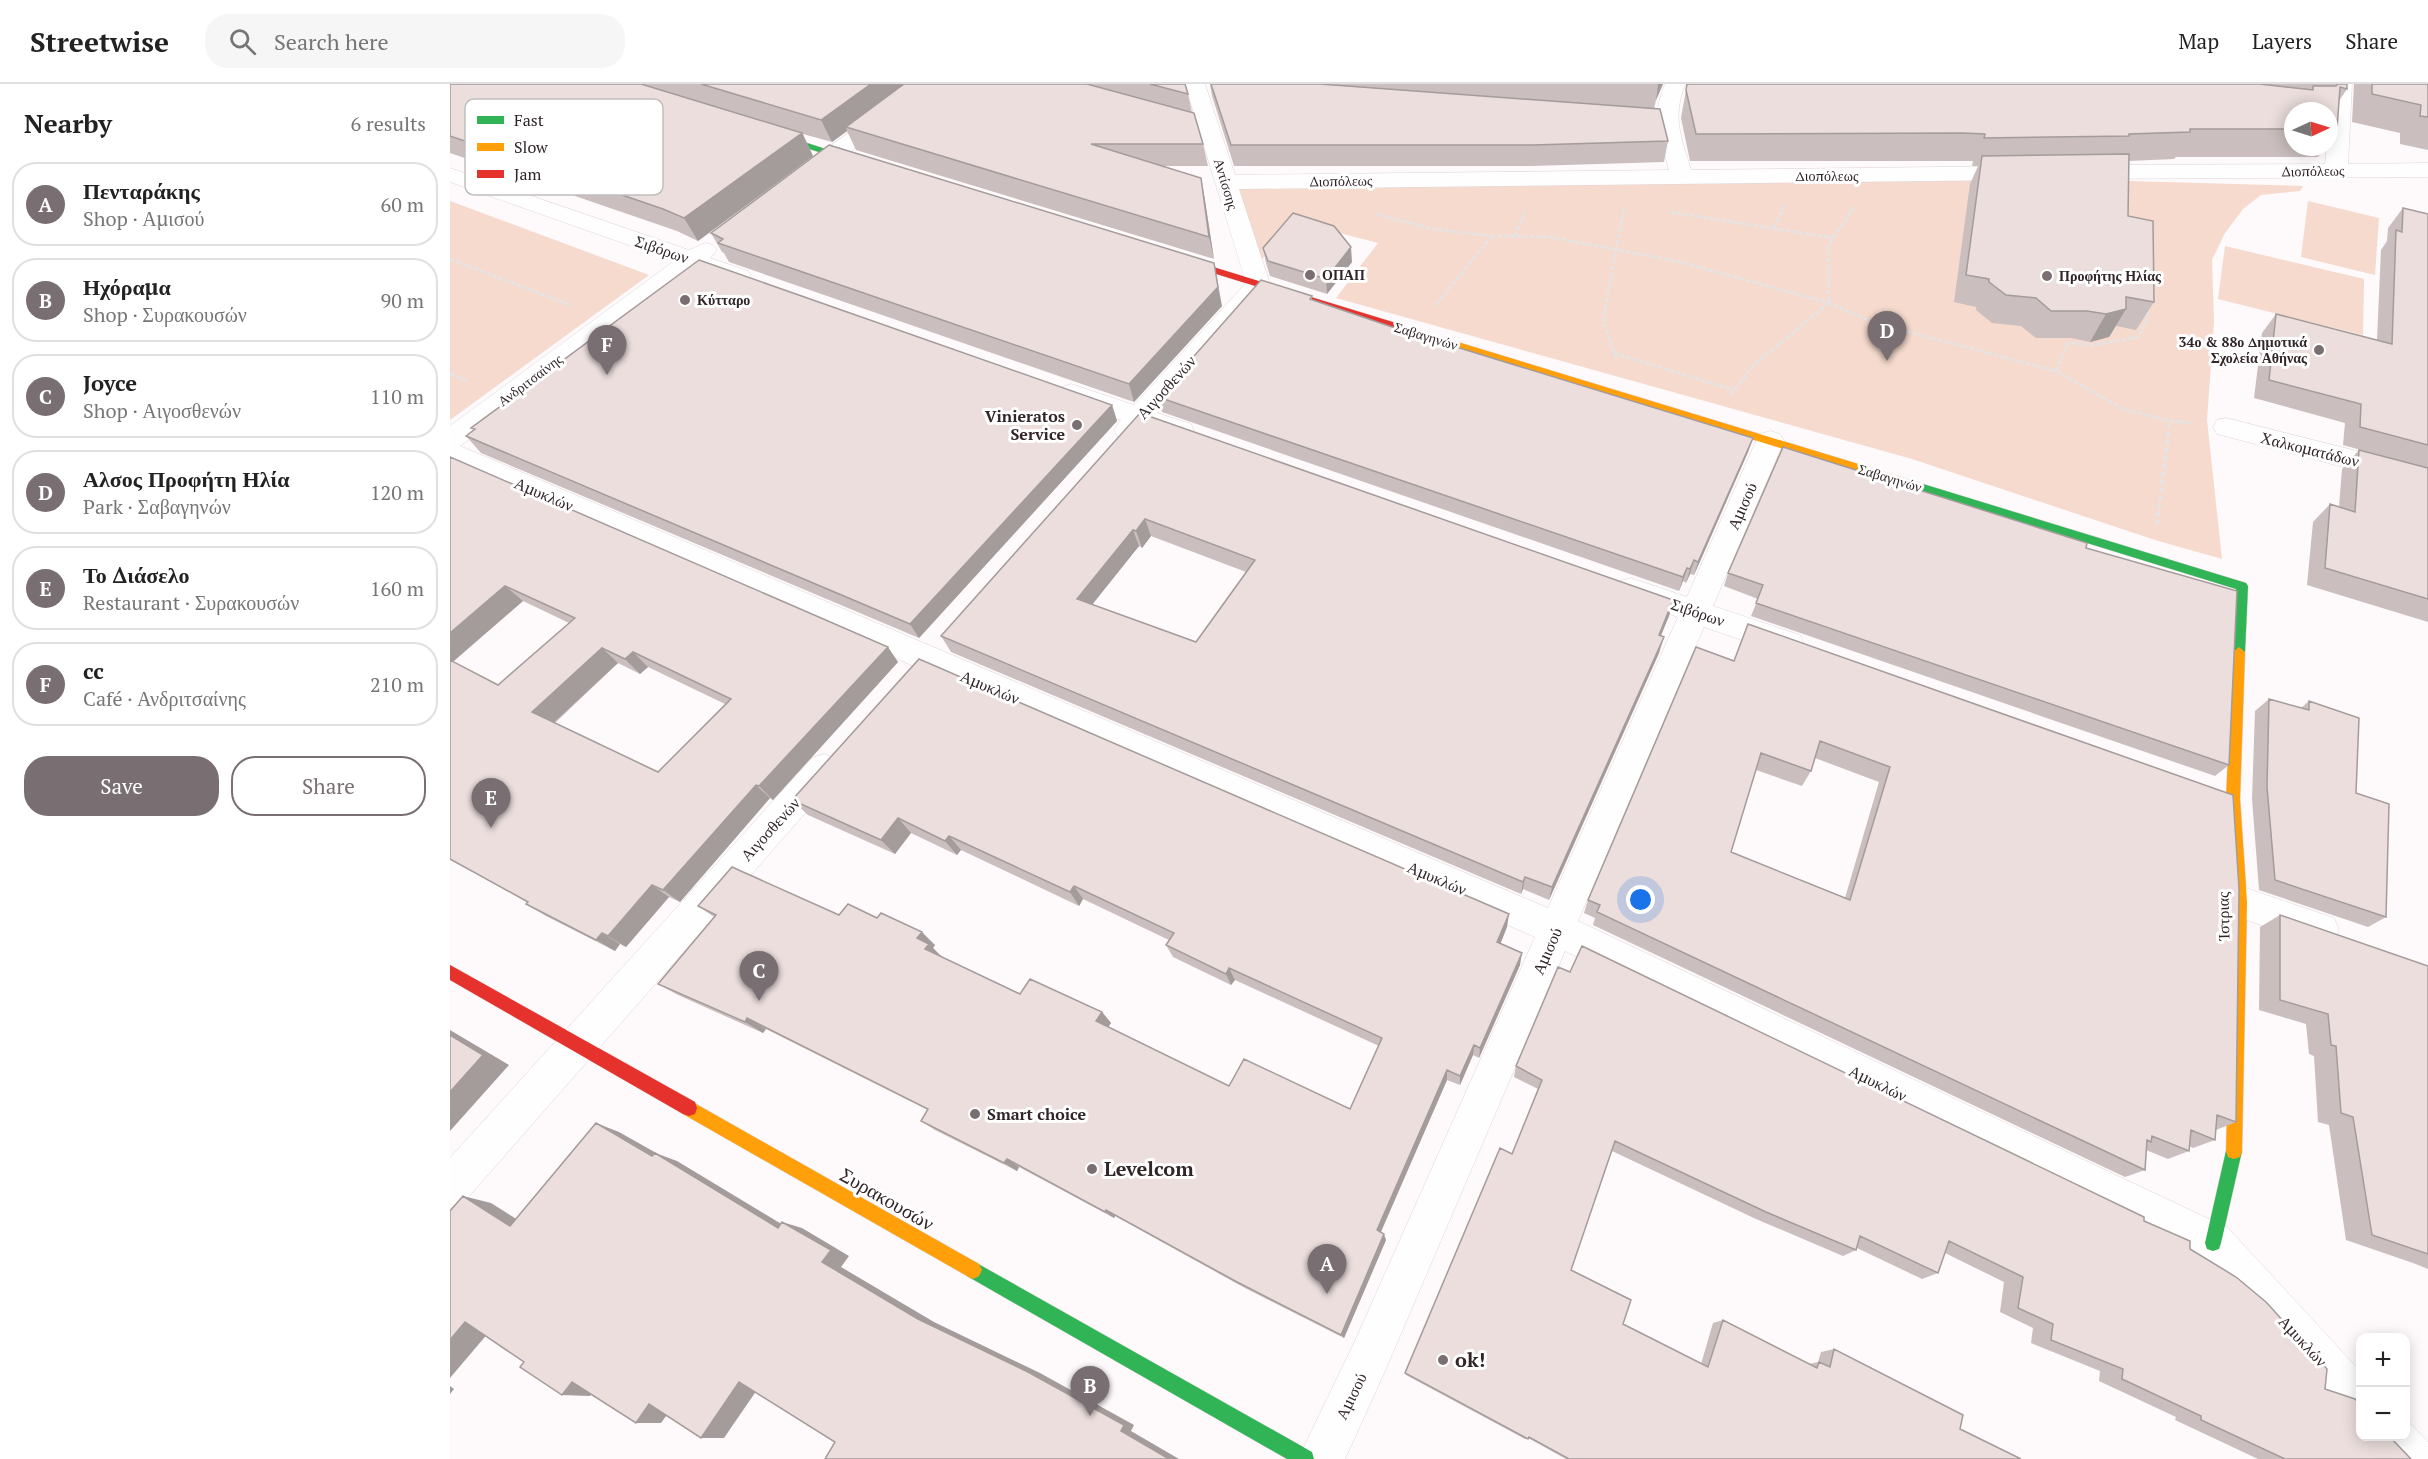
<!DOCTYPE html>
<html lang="en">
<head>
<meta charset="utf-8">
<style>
	:root { --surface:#fff; --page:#f6f6f6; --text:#222; --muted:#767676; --line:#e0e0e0; --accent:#796f72 }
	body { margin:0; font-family:"PT Serif",serif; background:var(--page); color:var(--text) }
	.controls { position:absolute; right:18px; bottom:18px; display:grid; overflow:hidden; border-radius:12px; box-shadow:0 3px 15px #0003 }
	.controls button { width:54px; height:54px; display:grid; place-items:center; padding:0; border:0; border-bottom:2px solid var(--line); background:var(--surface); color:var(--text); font:30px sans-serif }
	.compass { position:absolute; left:1834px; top:18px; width:54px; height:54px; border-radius:50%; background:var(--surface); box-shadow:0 3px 15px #0003; rotate:86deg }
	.you { position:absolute; left:1191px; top:816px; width:21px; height:21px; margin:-15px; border:4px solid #fff; border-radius:50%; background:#1a73e8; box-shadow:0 0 0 9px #1a73e833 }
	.badge { display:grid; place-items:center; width:39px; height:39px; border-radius:50%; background:var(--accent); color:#fff; font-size:20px; font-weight:700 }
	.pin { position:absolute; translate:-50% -50px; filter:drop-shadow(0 2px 3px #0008) }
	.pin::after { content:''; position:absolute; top:32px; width:21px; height:18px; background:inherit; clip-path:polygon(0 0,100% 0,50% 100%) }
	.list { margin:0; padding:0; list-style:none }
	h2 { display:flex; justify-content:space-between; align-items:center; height:78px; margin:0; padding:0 24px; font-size:26px }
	h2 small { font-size:20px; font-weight:400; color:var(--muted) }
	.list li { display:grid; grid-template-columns:39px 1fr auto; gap:18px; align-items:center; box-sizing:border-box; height:84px; margin:0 12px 12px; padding:0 12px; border:2px solid var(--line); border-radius:24px }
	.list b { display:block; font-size:22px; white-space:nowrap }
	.list p { margin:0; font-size:20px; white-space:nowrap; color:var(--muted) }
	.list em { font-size:20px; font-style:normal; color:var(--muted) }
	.actions { display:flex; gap:12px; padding:18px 24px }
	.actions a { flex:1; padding:14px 0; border:2px solid var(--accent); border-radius:24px; text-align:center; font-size:21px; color:var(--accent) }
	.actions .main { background:var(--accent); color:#fff }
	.icon { flex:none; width:33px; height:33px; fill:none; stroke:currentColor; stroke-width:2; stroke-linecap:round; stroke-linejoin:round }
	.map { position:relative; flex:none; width:1978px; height:1375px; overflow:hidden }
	header { display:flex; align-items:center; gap:36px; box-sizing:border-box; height:84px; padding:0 30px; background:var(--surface); border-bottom:2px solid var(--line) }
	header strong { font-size:28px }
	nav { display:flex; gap:33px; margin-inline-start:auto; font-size:21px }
	.search { width:420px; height:54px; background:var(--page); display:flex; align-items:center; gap:15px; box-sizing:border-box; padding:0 21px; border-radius:24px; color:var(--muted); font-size:22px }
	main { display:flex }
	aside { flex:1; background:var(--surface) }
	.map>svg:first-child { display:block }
</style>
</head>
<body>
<header>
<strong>Streetwise</strong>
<div class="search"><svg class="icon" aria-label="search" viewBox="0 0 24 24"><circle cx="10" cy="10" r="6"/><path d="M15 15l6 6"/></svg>Search here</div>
<nav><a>Map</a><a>Layers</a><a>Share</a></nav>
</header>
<main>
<aside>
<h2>Nearby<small>6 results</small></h2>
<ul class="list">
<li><span class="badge">A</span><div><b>Πενταράκης</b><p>Shop · Αμισού</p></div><em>60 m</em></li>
<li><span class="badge">B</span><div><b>Ηχόραμα</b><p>Shop · Συρακουσών</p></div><em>90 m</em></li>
<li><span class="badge">C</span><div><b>Joyce</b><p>Shop · Αιγοσθενών</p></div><em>110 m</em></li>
<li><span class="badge">D</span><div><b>Αλσος Προφήτη Ηλία</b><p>Park · Σαβαγηνών</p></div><em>120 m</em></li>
<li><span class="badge">E</span><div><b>Το Διάσελο</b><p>Restaurant · Συρακουσών</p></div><em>160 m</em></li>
<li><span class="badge">F</span><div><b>cc</b><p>Café · Ανδριτσαίνης</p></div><em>210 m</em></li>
</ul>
<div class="actions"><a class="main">Save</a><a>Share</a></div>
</aside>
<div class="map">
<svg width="1978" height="1375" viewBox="0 0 1978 1375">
	<rect width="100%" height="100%" fill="#fef9fb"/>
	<path fill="#f5dacd" d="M1463,91L1853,102L1850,107L1811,111L1793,125L1775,149L1762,176L1764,238L1757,336L1772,475L1705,456L1462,375L886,214L928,159L848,138L810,177L786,103Z
		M0,117L199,191L0,336Z
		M1858,117L1929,134L1925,191L1851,173Z
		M1775,162L1914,195L1913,251L1768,215Z"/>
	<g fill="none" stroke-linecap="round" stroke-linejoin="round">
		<defs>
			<path id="street" d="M465,0H488L365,95L357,97L349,95L346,90L349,85Z
				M735,0H755L785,91L1219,86C1210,50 1200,37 1215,0H1235C1222,36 1231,51 1241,86L1568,82L1576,84L1579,89L1576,94L1568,96L789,105L820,200L707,329L741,340L744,347L741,354L731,356L694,344C686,354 680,356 668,353L664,346L671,336L612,315L608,309L612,303L621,300L684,321L796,199Z
				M1882,0H1902L1898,80L1978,79V93L1635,95L1627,93L1624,88L1627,83L1635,81L1875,80L1877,63H1879Z
				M0,84L239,166L255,159L263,161L267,166L260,174L298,187L301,192L298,197L289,200L245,185L10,362L1098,824L1228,533L1170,513L1166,505L1170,497L1181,494L1237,513L1306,357L1310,350L1320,347L1330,350L1334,357L1263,522L1350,551L1354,560L1350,569L1339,572L1254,543L1128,837L1778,1144L1910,1287V1341L1894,1335L1748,1174L1115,867L935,1287L895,1375H848L905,1257L1085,853L0,380V342L224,177L0,98Z
				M1776,334L1978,385V405L1767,350L1763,343L1767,336Z
				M374,670L386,674L390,684L386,694L14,1118L0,1124V1074L362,674Z
				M1790,802L1884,834L1889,846L1884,858L1871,863L1778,829L1772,818L1778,807Z
				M1956,1335L1978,1358V1375H1933L1926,1368L1920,1352H1956Z"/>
			<path id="fast" d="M314,47H320L419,79L411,81L314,51Z
				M1447,392L1796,499L1798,502L1795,568L1789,573L1783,568L1786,505L1443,399L1441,396Z
				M1784,1059L1790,1061L1792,1067L1771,1159L1769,1165L1763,1167L1757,1165L1755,1159L1776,1067L1778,1061Z
				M523,1177L862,1368L864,1375H837L517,1192L514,1186L517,1180Z"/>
			<path id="slow" d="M978,249L1451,393L1453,396L1447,400L974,254V250Z
				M1789,563L1795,568L1790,715L1797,818L1792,1067L1790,1073L1784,1075L1778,1073L1776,1067L1783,818L1776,715L1783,568Z
				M239,1016L529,1180L532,1186L529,1192L523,1195L517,1192L233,1030L231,1024L233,1018Z"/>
			<path id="jam" d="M724,171L982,250L983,252L982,254H974L721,176V172Z
				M0,881L245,1018L247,1024L245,1030L239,1032L233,1030L0,896Z"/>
		</defs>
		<use href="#street" stroke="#ded5d8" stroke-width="1"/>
		<use href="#fast" stroke="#ded5d8" stroke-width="1"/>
		<use href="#slow" stroke="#ded5d8" stroke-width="1"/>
		<use href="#jam" stroke="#ded5d8" stroke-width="1"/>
		<path stroke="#e5e3e4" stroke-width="3" stroke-dasharray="4.5 2" stroke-linecap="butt" d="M1220,128L1383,154
			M926,130L983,145L1042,152L1100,153L1231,178L1379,219L1425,239L1606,287L1673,325L1720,337L1741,339
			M1324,143L1334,122
			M1064,152L1076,126
			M0,175L123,222
			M986,221L1042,152
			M1164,269L1284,306
			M1166,274L1153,236L1174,124
			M1606,287L1618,259L1645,261L1688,253L1696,238L1697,226
			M0,290L18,297
			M1281,310L1304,281L1379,219L1378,162L1404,123
			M1719,345L1720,337"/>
		<path stroke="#e5e3e4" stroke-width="4" stroke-dasharray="5 3" stroke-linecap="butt" d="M1707,440L1719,344"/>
		<use href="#street" fill="#fffefe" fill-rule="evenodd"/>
		<use href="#fast" fill="#30b455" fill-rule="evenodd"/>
		<use href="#slow" fill="#ff9f0a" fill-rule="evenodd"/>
		<use href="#jam" fill="#e5322d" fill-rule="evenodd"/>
	</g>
	<path fill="#cabfbe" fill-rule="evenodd" d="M0,0H735L738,10L742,29L753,60L758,82H713L751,94L764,175L406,66L397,47L382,58L353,50L363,72L248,157L227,147L0,69Z
		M760,0H1213L1206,16L1204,25L1218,57L1214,78L1082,82H784L762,12Z
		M1237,0H1897V5L1889,17L1887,45L1879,57V27H1843V63H1875L1868,73H1726L1724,75L1679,77L1678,132L1704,218L1686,246L1666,242L1659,253L1640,258L1621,254H1586L1571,242L1542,239L1526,226V223L1504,218L1520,100L1528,82H1522L1523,77H1240L1231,34Z
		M1904,0H1978V66L1950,60V49L1902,38Z
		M1953,124L1978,130V538L1857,501L1863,438L1880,420L1889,423L1892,385L1909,366L1969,382L1893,361L1895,339L1804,314L1812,249L1826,230L1927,256L1931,166L1937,157L1938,144Z
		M261,149L772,222L684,318L279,178L274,169L272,168Z
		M813,164L902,178L877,210L820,192L816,179Z
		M862,212V216L951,246L1303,354L1298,368L1244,491L1240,490L1236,499L1233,497L1229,507L712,328L708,313Z
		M662,321L667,337L469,554L31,369L16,352L24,346L21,344Z
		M690,329L1223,516L1219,532L1211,552L1209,569L1099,816L1073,805L1071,810L501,568L491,552ZM701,452L796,488L746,558L642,520L689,462L692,464Z
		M0,373L448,578L323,716L320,714L230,818L219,813L176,863L170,860L165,867L96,832L76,820L78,818L0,776ZM73,517L119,539L48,601L3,578ZM168,579L190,590L198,583L275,620L208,688L105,639Z
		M1636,464L1779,681L1765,692L1301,532L1308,515L1274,502L1278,489Z
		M1284,577L1783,711L1786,1038L1766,1046L1765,1056L1743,1064L1739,1062V1067L1718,1075L1696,1066L1695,1086L1675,1093L1143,841L1145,834L1134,829L1138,816ZM1365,674L1429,698L1395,814L1281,768L1306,686L1352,702L1361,687Z
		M1819,615L1851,624L1859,617L1906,709L1936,833L1918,843L1809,806L1802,715L1805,627Z
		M342,716L1057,843L1050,860L1070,881L1029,974L1023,971L1010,1001L997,996L931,1148L936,1156L894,1254L793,1203L665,1132L664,1134L569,1083L567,1087L485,1046L471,1037L478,1026L316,945L313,949L228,911L208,900L264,833L248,822L389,831L485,861L483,864L492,873L570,910L652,928L661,939L658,943L779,1002L900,1025L929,962L785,896L781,901L723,873L716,861L719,856L633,815L629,822L511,766L507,771L461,749L445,770L358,731Z
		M1830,831L1978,882V1185L1963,1179L1896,1156L1879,1041L1868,1038L1864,972L1859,970L1856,940L1809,926L1810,843Z
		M1066,982L1694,1137L1740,1165L1875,1305L1961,1375H1808L1725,1336L1726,1333L1649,1297L1650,1287L1581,1259L1583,1244L1550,1228L1554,1198L1495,1169L1488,1189L1472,1195L1407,1164L1406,1166L1393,1172L1306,1135L1162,1067L1121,1186L1173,1240L1251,1280L1263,1239L1273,1236L1359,1280L1368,1278L1371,1268L1384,1265L1510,1345L1571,1375H1116L1078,1354V1355H1075L956,1291L955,1289L1062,1070L1088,1005L1064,993Z"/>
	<path fill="#a49b9b" d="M421,0H461L396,43L397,47L382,58L371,36Z
		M1207,0H1213L1206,16L1208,1Z
		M352,49L363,72L248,157L234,134Z
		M751,94L755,116L764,175L759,153Z
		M901,163L902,178L877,210L876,195Z
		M764,179L772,222L684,318L679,300Z
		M1676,225L1659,253L1640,258L1656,230Z
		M662,321L667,337L469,554L460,540Z
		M1303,354L1298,368L1244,491L1248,478Z
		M695,435L701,452L692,464L686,447Z
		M683,446L689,462L634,531L627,515Z
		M1244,476L1240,490L1236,499L1240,485Z
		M1237,484L1233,497L1229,507L1233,493Z
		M55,502L73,517L0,580V549Z
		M1223,516L1219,532L1204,567L1209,551Z
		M1214,553L1209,569L1099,816L1102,803Z
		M438,563L448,578L323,716L309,702Z
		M152,564L168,579L100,642L82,628Z
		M183,568L198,583L190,590L175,575Z
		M306,701L320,714L230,818L213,806Z
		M448,734L461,749L445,770L431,756Z
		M499,752L511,766L507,771L495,757Z
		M1075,793L1073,805L1071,810L1073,798Z
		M202,801L219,813L176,863L158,852Z
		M624,802L633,815L629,822L620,808Z
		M1059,830L1057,843L1046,871L1047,858Z
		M472,848L485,861L483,864L492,873L488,878L475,865L467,854Z
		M152,849L170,860L165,867L146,856Z
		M1072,869L1070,881L1029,974L1030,964Z
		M779,884L785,896L781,901L776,890Z
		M652,928L661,939L655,948L646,937Z
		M297,934L316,945L313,949L295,938Z
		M0,946L59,981L0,1047Z
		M1024,961L1023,971L1010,1001V992Z
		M997,986V996L929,1152L927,1146Z
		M146,1039L169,1048L208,1070L227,1077L348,1150L328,1144Z
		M557,1075L569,1083L567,1087L554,1079Z
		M13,1112L41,1119L87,1148L60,1142Z
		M656,1126L665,1132L664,1134L655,1128Z
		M332,1138L352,1144L399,1172L391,1183L484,1238L590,1289L684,1341L681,1347L729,1375H719L468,1235L372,1178Z
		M934,1150L936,1156L894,1254L891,1251Z
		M15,1238L45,1241L0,1294V1256Z
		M122,1298L149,1299L140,1312L112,1311Z
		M289,1298L311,1300L274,1354H251Z
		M0,1302L4,1305L0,1310Z
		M199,1320L224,1321L211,1339H186Z"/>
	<path fill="#ebdedd" stroke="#a49b9b" stroke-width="1.5" fill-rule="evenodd" d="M0,0H191L352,49L234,134L213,125L0,52Z
		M251,0H421L371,36Z
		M454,0H637L744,29L753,60H641L751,94L759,153L396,43Z
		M700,0H735L738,10Z
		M761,0H870L1210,25L1218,57L1083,61H781Z
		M1237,0H1810L1863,6V2H1886L1888,0H1897V5L1890,3L1887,45H1879V27H1843V45H1740V48L1679,50V52L1534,54L1535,50L1512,49L1246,50L1236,6Z
		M1922,0H1978V33L1970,32L1971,21L1922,10Z
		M379,61L764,179L768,203L679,300L268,159L273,155L261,149Z
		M1679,70L1678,132L1703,137L1704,218L1676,213V225L1656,230L1637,227H1601L1586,214L1556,211L1539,198V195L1516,191L1532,72Z
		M1953,124L1978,130V361L1910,343L1911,320L1819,296L1826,230L1942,260L1946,146L1952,148Z
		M843,129L884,142L901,163L876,195L818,177L813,164Z
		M249,176L662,321L460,540L16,352L25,345L21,344Z
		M811,196L862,212L860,215L951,246L1303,354L1248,478L1244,476L1240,485L1237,484L1233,493L708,313Z
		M690,329L1223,516L1209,551L1214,553L1102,803L1075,793L1073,798L491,552ZM695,435L805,476L746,558L627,515L683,446L686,447Z
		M1333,363L1637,459L1636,464L1787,507L1779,681L1306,519L1313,501L1278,489Z
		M1909,366L1978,384V515L1875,484L1880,420L1905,428Z
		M0,373L438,563L309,702L306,701L213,806L202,801L158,852L152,849L146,856L76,820L78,818L0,775V576L48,601L125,534L55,502L0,549ZM152,564L175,575L183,568L281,615L208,688L82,628Z
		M1298,540L1783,711L1789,805L1786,1038L1767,1031L1765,1056L1741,1046L1739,1067L1702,1052L1701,1058L1697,1056L1695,1086L1147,828L1150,821L1138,816L1246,563L1284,577ZM1370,657L1440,683L1400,816L1281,768L1311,669L1361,687Z
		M469,575L1059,830L1047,858L1072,869L1030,964L1024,961L1010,992L997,986L927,1146L934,1150L891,1251L787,1198L656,1126L655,1128L557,1075L554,1079L471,1037L478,1025L297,934L295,938L208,900L266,831L248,822L282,783L389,831L398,820L427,834L431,829L472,848L467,854L479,860L475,865L570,910L580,895L652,928L646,937L779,1002L794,975L900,1025L932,954L779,884L776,890L716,861L724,849L624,802L620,808L499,752L495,757L448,734L431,756L342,716Z
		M1819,615L1859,626V617L1909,634L1906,709L1939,720L1936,833L1825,796L1817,703Z
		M1830,831L1978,882V1170L1922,1151L1903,1033L1891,1029L1886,962L1881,961L1878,930L1830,916Z
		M1132,862L1694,1133V1137L1740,1157V1165L1786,1193L1816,1218L1877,1285L1875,1305L1905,1315L1911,1321V1353H1940L1961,1375H1835L1751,1336V1332L1672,1295L1673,1285L1601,1256L1603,1240L1568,1224L1573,1193L1499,1157L1488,1189L1410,1152L1406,1166L1316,1128L1165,1057L1121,1186L1181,1216L1173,1240L1258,1283L1273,1236L1367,1284L1369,1278L1380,1283L1384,1265L1513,1331L1510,1345L1571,1375H1119L1079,1353L1078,1355L955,1289L1050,1064L1062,1070L1092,996L1066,982L1108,883L1120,888Z
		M0,951L33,971L0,1008Z
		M146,1039L202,1072L205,1069L328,1144L332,1138L381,1166L372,1178L468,1235L578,1288L674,1341L671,1347L719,1375H375L385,1358L289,1298L251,1354L199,1320L186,1339L122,1298L112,1311L70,1283L74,1278L15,1238L0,1256V1127L13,1112L60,1142Z"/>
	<g fill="#796f72" stroke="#fff" stroke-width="2">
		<circle cx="860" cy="191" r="6"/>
		<circle cx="1597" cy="192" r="6"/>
		<circle cx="235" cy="216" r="6"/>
		<circle cx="1869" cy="266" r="6"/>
		<circle cx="627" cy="341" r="6"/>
		<circle cx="525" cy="1030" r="6"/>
		<circle cx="642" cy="1085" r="6"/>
		<circle cx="993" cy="1276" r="6"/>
	</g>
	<g text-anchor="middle" stroke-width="6" stroke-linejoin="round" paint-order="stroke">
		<g font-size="14" fill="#312528" stroke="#fff">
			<text transform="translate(1863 87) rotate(-1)" y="5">Διοπόλεως</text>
			<text x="1377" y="97">Διοπόλεως</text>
			<text transform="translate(891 97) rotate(-1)" y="5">Διοπόλεως</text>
			<text transform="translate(776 100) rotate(73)" y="5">Αντίσσης</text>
			<text transform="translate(976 252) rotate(17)" y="5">Σαβαγηνών</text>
			<text transform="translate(80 296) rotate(-37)" y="5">Ανδριτσαίνης</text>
			<text transform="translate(1440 394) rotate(17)" y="5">Σαβαγηνών</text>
		</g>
		<g font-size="14" font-weight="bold" fill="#312528" stroke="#fff" text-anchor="start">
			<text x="872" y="196">ΟΠΑΠ</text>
			<text x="1609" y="197">Προφήτης Ηλίας</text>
			<text x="247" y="221">Κύτταρο</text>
			<text x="1857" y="263" text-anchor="end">34ο &amp; 88ο Δημοτικά<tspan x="1857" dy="16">Σχολεία Αθήνας</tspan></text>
		</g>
		<g font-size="16" fill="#312528" stroke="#fff">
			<text transform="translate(212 165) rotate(19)" y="6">Σιβόρων</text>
			<text transform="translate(716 303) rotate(-48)" y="6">Αιγοσθενών</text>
			<text transform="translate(1860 365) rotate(14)" y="6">Χαλκοματάδων</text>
			<text transform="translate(94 410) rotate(23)" y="6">Αμυκλών</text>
			<text transform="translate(1292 422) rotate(-66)" y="6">Αμισού</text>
			<text transform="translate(1248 528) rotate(19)" y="6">Σιβόρων</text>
			<text transform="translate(540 603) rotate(23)" y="6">Αμυκλών</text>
			<text transform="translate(320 745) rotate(-48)" y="6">Αιγοσθενών</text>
			<text transform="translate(987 794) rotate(23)" y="6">Αμυκλών</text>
			<text transform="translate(1773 832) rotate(-91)" y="6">Ίστριας</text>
			<text transform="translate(1097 867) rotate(-66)" y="6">Αμισού</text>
			<text transform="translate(1428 999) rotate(26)" y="6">Αμυκλών</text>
			<text transform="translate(1853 1257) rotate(47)" y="6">Αμυκλών</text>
			<text transform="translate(901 1312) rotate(-64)" y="6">Αμισού</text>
		</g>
		<g font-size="16" font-weight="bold" fill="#312528" stroke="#fff" text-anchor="end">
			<text x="615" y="338">Vinieratos<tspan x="615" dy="18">Service</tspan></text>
			<text x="537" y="1036" text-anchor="start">Smart choice</text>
		</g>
		<g font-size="20" font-weight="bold" fill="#312528" stroke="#fff" text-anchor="start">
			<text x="654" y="1092">Levelcom</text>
			<text x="1005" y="1283">ok!</text>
		</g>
		<g font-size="20" fill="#312528" stroke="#fff">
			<text transform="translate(437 1115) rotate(30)" y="7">Συρακουσών</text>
		</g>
	</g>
	<rect x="15" y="15" width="198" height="96" rx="9" fill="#fff" stroke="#c1bebe" stroke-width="1.5"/>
	<rect x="27" y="32" width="27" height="8" fill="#30b455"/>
	<rect x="27" y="59" width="27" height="8" fill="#ff9f0a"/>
	<rect x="27" y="86" width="27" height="8" fill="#e5322d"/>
	<g font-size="16" fill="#312528">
		<text x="64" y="42">Fast</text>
		<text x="64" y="69">Slow</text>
		<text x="64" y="96">Jam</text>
	</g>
</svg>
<div class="controls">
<button>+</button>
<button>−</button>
</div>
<svg class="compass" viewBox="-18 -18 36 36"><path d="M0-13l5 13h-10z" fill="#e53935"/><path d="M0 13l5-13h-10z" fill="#767676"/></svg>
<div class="you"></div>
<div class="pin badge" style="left:877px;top:1210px">A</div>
<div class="pin badge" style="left:640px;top:1332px">B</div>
<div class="pin badge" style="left:309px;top:917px">C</div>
<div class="pin badge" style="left:1437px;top:277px">D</div>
<div class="pin badge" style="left:41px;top:744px">E</div>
<div class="pin badge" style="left:157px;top:291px">F</div>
</div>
</main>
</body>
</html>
